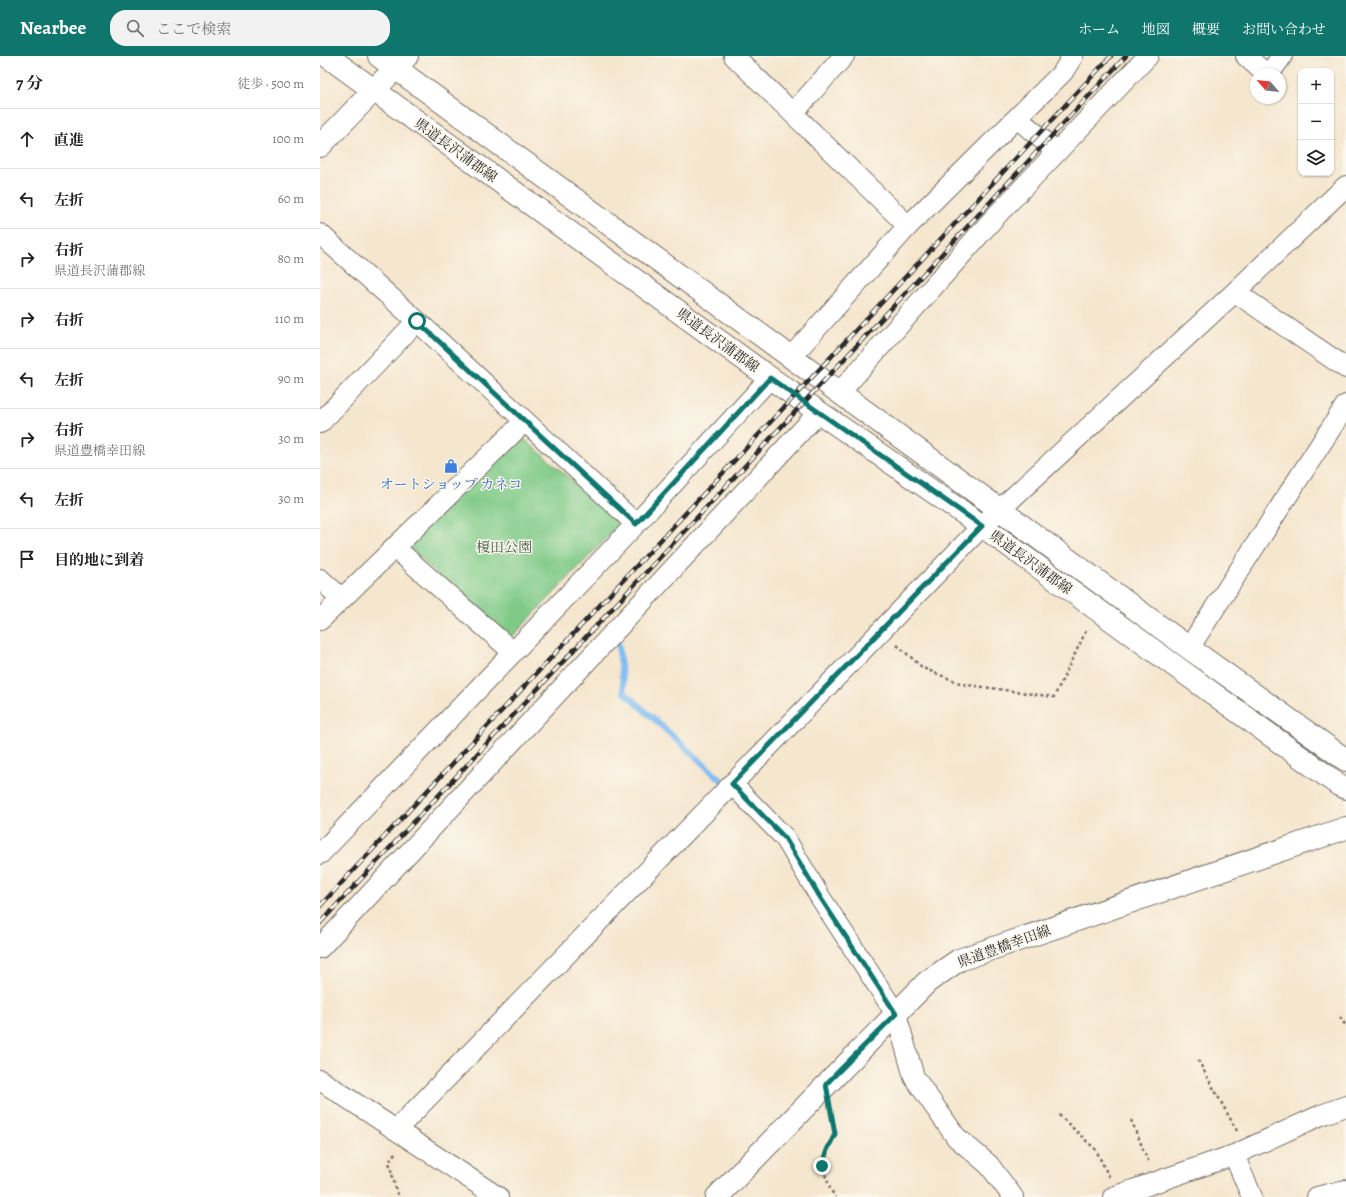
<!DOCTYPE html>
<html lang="ja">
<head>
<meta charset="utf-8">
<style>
	:root { --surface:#fff; --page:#f2f2f2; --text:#222; --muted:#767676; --line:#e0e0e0; --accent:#0f766e }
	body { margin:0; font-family:Alegreya,"Noto Serif JP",serif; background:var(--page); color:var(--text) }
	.controls { position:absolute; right:12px; top:12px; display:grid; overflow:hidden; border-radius:8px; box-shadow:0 1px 3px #0004 }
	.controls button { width:36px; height:36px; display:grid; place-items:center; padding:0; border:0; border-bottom:1px solid var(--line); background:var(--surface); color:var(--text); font:20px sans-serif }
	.compass { position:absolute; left:930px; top:12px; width:36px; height:36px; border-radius:50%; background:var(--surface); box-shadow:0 1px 3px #0004; rotate:298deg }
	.stop { position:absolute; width:12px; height:12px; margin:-9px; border:3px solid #0f766e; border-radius:50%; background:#fff }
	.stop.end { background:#0f766e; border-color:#fff; box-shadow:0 1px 4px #0008 }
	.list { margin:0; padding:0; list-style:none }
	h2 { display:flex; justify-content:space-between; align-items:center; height:52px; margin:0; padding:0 16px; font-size:17px }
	h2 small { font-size:13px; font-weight:400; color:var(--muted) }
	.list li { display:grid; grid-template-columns:26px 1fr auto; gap:12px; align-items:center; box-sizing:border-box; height:60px; padding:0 16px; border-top:1px solid var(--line) }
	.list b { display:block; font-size:15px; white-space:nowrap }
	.list p { margin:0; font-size:13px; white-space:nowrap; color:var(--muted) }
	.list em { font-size:13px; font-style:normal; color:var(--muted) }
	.icon { flex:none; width:22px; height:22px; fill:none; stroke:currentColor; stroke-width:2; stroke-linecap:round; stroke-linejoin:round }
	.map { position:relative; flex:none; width:1026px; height:1141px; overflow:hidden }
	header { display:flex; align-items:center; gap:24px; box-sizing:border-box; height:56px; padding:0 20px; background:var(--accent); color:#fff }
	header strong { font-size:19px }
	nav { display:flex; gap:22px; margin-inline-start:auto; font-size:14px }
	.search { width:280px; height:36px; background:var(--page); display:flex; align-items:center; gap:10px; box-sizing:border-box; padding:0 14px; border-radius:16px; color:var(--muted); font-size:15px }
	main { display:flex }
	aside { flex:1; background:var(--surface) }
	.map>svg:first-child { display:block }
</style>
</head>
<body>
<header>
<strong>Nearbee</strong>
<div class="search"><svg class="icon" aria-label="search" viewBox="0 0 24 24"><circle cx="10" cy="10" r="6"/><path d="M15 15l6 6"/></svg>ここで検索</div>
<nav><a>ホーム</a><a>地図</a><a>概要</a><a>お問い合わせ</a></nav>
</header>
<main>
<aside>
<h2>7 分<small>徒歩 · 500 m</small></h2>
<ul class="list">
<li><svg class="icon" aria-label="ahead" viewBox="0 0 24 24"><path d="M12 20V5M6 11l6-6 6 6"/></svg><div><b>直進</b></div><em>100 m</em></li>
<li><svg class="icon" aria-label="left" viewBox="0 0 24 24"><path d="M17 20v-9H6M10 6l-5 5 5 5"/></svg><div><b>左折</b></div><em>60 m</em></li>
<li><svg class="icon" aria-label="right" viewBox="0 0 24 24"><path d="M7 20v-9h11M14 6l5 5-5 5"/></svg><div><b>右折</b><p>県道長沢蒲郡線</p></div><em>80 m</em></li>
<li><svg class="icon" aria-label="right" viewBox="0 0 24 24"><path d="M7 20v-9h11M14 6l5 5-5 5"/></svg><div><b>右折</b></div><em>110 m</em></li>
<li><svg class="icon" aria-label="left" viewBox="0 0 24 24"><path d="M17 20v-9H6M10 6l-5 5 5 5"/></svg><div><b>左折</b></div><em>90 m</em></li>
<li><svg class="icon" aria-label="right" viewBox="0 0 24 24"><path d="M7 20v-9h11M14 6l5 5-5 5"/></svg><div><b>右折</b><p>県道豊橋幸田線</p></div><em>30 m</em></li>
<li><svg class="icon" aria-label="left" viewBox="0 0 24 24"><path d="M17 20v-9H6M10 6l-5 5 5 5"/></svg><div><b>左折</b></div><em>30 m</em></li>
<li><svg class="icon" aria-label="arrive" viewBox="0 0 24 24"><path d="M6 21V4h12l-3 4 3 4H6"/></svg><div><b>目的地に到着</b></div></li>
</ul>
</aside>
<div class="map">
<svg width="1026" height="1141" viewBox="0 0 1026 1141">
	<rect width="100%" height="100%" fill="#fbf7ec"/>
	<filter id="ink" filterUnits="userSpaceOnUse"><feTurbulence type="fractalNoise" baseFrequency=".025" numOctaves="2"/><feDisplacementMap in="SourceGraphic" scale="8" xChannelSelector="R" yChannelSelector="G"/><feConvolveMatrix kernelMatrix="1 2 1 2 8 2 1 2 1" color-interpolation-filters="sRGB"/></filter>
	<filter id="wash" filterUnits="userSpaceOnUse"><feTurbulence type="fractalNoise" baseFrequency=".012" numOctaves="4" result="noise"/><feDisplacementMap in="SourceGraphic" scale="16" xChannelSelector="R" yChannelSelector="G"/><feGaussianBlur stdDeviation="0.9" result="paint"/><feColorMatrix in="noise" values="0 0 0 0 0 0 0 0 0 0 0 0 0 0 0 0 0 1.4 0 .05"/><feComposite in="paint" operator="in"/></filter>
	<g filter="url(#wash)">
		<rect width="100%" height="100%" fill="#f5e6ce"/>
		<path fill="#7fca87" stroke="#557a59" d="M203,382L297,463L296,472L192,581H182L87,489L197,385Z"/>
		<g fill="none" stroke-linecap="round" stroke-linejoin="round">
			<path stroke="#80bdf3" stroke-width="6" d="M298,586L304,636L401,724"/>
		</g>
	</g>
	<g filter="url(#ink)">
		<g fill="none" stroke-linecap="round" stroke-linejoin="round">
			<defs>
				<path id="street" d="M414,0L588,170
					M926,0L946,18
					M949,18L962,0
					M473,57L524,0
					M697,62L737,96
					M0,178L97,265L316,468
					M915,236L1026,312
					M471,301L588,170L743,16L753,0
					M520,336L674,162L828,0
					M0,367L97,265
					M74,491L193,596
					M0,523L22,543
					M0,564L205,365
					M869,592L1026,349
					M412,728L465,782L500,841L576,958L594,1021L636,1081L669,1109L693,1141
					M0,798L316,468L450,322
					M0,892L499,356
					M0,1024L178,1141
					M76,1074L561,575L662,470L915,236L1026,130
					M914,1099L932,1141
					M793,1141L914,1099L1001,1059L1026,1050
					M997,1141L1026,1134"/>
				<path id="secondary" d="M0,90L87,0
					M397,1141L607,926L639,904L1026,772"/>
				<path id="primary" d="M7,0L450,322L662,470L1019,729L1026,732
					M59,0L869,592L1026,704"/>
			</defs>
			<use href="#street" stroke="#726c64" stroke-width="22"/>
			<use href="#secondary" stroke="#726c64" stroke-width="24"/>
			<use href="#primary" stroke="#726c64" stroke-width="24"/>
			<path stroke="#726c64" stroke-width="2.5" stroke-dasharray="3 3" stroke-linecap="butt" d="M577,589L603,612L642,628L734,641L767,573
				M1020,961L1026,970
				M878,1004L917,1075
				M511,1056L515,1077L507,1094L502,1110L510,1132L515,1141
				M739,1059L776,1094L789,1121
				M811,1064L829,1107
				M75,1097L69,1106L78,1141"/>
			<use href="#street" stroke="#fff" stroke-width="20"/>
			<use href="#secondary" stroke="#fff" stroke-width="22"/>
			<use href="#primary" stroke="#fff" stroke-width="22"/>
			<defs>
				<path id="rail" d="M0,850L791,0
					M0,867L806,0"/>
			</defs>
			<use href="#rail" stroke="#2b2b2b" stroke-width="4.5"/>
			<use href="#rail" stroke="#fbf7ec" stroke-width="3" stroke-dasharray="9" stroke-linecap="butt"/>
		</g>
	</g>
	<g fill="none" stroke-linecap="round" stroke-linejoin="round" filter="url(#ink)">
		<path stroke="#0f766e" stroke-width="5" d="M97,265L316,468L450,322L662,470L412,728L465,782L500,841L576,958L506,1028L515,1078L507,1094L502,1110"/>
	</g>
	<defs>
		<symbol id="shop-bare" viewBox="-9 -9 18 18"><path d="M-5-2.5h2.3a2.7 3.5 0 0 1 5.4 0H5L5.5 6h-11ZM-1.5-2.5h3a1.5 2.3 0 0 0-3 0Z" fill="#3f7fe0" stroke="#fbf7ec" stroke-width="2.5" paint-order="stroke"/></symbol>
	</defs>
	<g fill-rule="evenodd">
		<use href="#shop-bare" x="121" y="400" width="20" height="20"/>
	</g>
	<g text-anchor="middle" stroke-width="3" stroke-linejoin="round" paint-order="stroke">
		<g font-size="14" fill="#2b2b2b" stroke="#fbf7ec">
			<text transform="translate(136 94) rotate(36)" y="5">県道長沢蒲郡線</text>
			<text transform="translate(398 284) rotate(36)" y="5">県道長沢蒲郡線</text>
			<text transform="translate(711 506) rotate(36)" y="5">県道長沢蒲郡線</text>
			<text transform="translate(684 890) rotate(-20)" y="5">県道豊橋幸田線</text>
		</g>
		<g font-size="14" fill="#366cbe" stroke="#fbf7ec">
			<text x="131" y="433">オートショップ カネコ</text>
		</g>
		<g font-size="14" fill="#445b47" stroke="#fbf7ec">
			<text x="184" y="496">榎田公園</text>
		</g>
	</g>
</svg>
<div class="controls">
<button>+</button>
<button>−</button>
<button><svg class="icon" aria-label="layers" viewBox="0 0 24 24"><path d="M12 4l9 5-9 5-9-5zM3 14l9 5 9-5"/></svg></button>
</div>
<svg class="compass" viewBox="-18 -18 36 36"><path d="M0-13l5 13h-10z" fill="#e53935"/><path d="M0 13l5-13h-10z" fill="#767676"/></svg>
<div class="stop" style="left:97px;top:265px"></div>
<div class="stop end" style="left:502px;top:1110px"></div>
</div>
</main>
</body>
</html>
